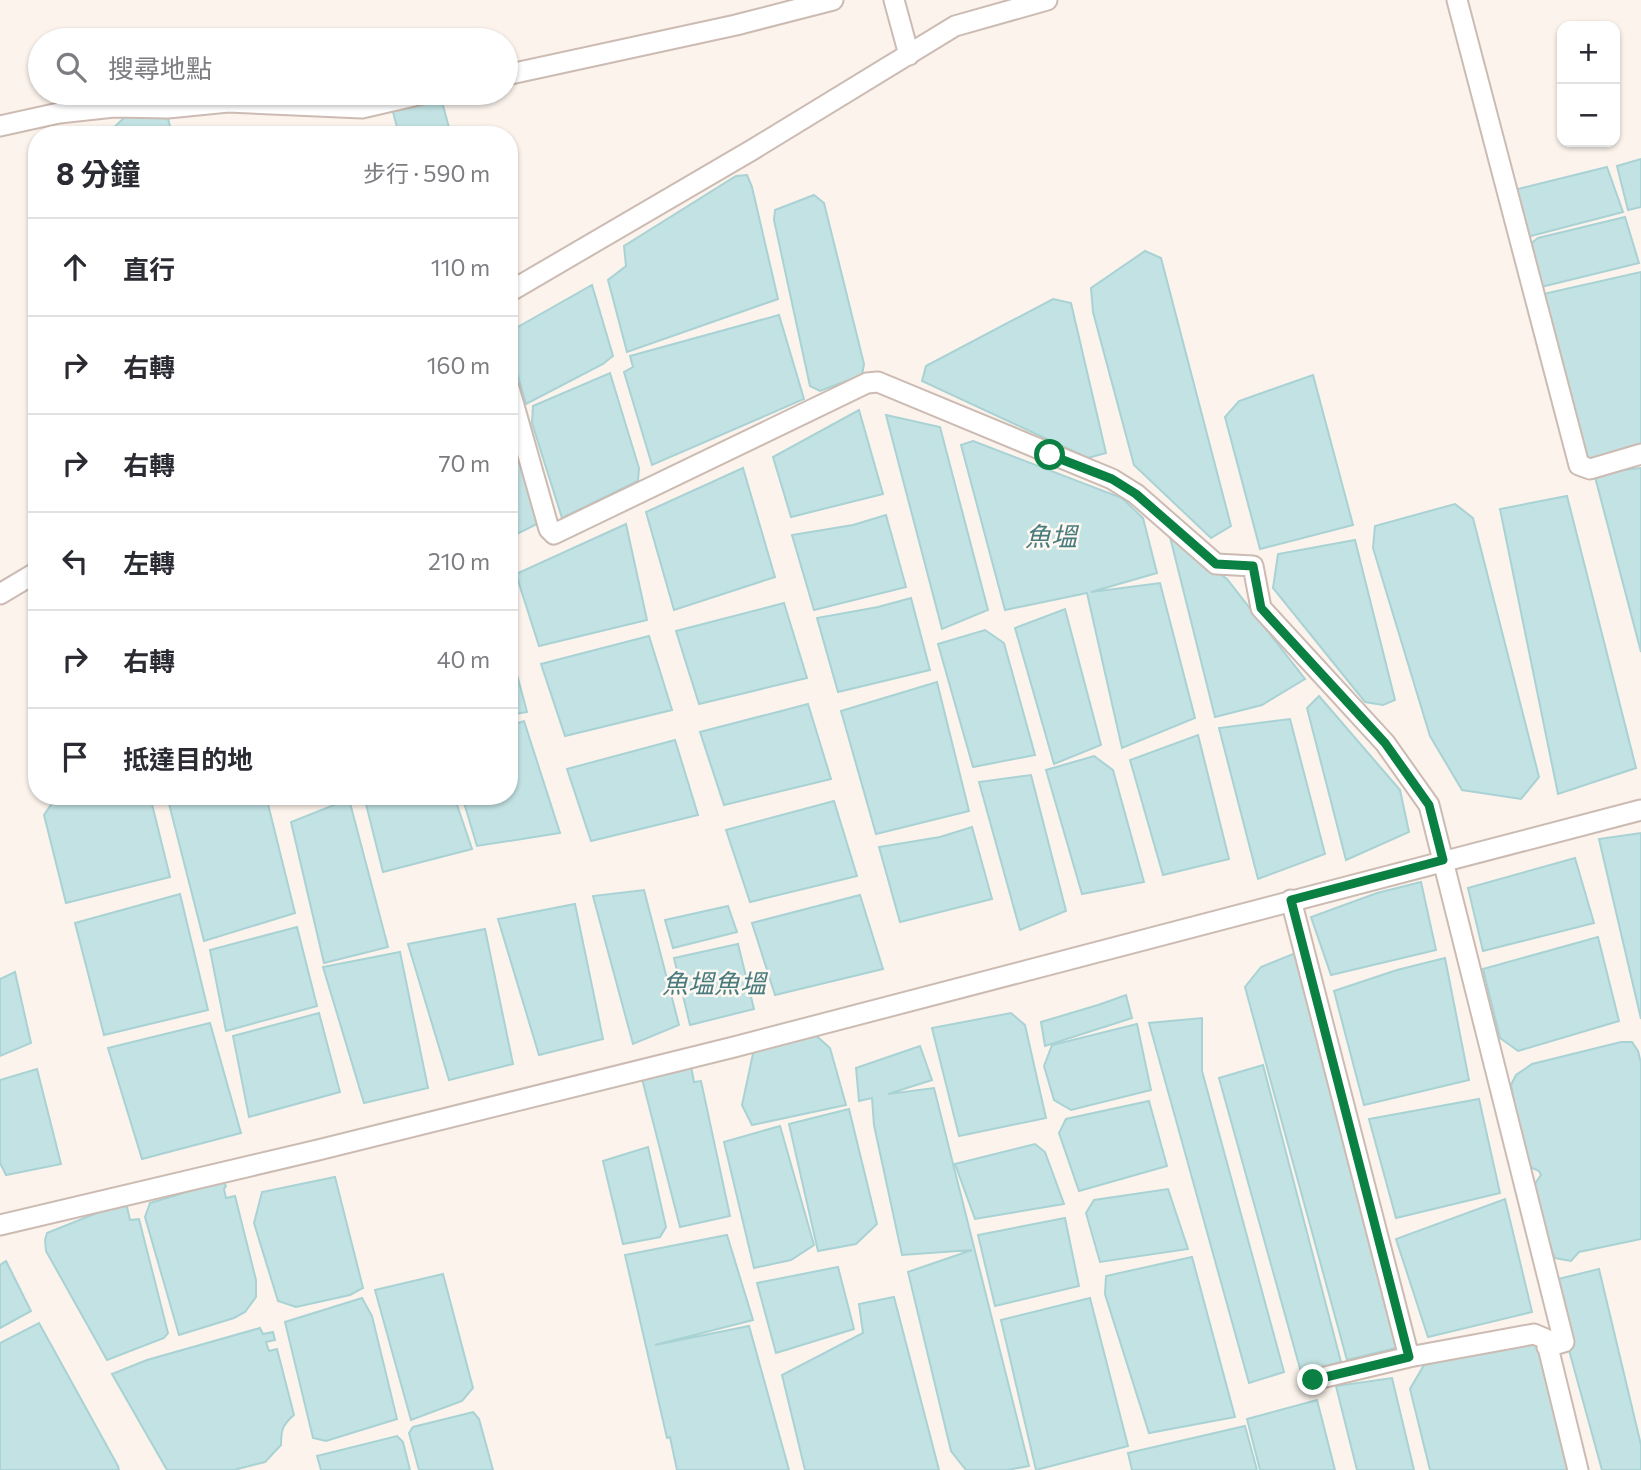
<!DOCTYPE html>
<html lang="zh-TW">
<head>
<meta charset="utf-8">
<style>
	:root { --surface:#fff; --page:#f2f2f3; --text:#2b2b33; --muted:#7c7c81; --line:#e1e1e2 }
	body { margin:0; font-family:Commissioner,"Noto Sans TC",sans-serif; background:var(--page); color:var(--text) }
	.controls { position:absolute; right:21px; top:21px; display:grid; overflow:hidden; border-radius:14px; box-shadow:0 2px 5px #0004 }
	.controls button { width:63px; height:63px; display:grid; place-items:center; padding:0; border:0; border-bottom:2px solid var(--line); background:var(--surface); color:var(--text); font:35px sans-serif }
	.stop { position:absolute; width:21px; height:21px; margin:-16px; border:5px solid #0b8043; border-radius:50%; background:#fff }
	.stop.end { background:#0b8043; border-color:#fff; box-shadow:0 2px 7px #0008 }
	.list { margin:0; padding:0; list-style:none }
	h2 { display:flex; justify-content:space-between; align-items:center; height:91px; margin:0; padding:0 28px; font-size:30px }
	h2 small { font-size:23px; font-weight:400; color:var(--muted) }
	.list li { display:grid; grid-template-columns:46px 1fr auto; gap:21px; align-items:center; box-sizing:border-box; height:98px; padding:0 28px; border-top:2px solid var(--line) }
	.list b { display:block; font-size:26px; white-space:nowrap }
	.list em { font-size:23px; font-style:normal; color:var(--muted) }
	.icon { flex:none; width:38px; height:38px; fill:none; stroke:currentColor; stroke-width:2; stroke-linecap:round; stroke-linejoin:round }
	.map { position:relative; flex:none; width:1641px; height:1470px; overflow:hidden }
	.search { position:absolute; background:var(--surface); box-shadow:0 2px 5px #0004; left:28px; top:28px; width:490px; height:77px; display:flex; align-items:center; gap:18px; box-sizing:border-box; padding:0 24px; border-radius:38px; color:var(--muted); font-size:26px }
	.panel { position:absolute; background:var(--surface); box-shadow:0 2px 5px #0004; left:28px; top:126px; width:490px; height:679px; border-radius:28px }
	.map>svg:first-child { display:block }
</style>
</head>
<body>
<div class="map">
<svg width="1641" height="1470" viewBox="0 0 1641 1470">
	<rect width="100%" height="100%" fill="#fbf3ec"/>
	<path fill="#c2e2e3" stroke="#a9d2d4" stroke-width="2" d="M441,98L451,135H399L392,108Z
		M167,114L172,135H106L127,115Z
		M1641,159V207L1628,210L1617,166Z
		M1607,167L1623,212L1527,237L1514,190Z
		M747,175L752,187L778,299L627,352L608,280L626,266L624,246L736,176Z
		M814,195L824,203L864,364L862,375L820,391L810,386L774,220L775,210Z
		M1625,217L1639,263L1541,287L1528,246L1538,238Z
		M1145,251L1161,258L1231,526L1211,538L1134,465L1093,312L1091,288Z
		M1641,272V446L1582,463L1539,295Z
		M592,285L613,356L603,364L526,404L509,346V332Z
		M1053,299L1071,303L1106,453L1088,458L922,381L926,366Z
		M779,315L804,399L652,465L624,372L633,367L630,356Z
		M610,373L639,468L638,481L562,518L532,423L533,406Z
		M1313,375L1353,525L1260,549L1225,417L1239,401Z
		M859,410L883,494L791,517L773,457Z
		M886,415L940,427L988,610L942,629Z
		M513,425L541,522L509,538V426Z
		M973,441L1122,498L1143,518L1157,573L1091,592L1160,583L1195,718L1122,748L1087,593L1005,610L961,445Z
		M743,468L775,577L674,610L646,512Z
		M1641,468V652L1594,473Z
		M1567,496L1636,768L1558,794L1500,509Z
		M1455,504L1473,518L1539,777L1521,799L1462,790L1430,736L1373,548L1375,526Z
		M886,515L906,587L814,610L792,535L853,525Z
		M626,524L647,620L539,646L516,574Z
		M1170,537L1227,579L1305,679L1262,705L1215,717Z
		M1355,540L1395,700L1383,705L1365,702L1273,588L1278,554Z
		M911,598L930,670L838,692L817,618L878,607Z
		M784,603L807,678L699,704L676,631Z
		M1065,609L1101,745L1054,764L1015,628Z
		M985,630L1004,643L1035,755L973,767L938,644Z
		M649,636L672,710L565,736L541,664Z
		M509,645L527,712L509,715Z
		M937,682L969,811L876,834L841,711Z
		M1319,696L1400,790L1409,832L1346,860L1307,708Z
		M808,704L831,779L724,805L700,732Z
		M1290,719L1325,854L1258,879L1219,728Z
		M524,721L560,833L477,846L462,796H509V726Z
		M1198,735L1229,859L1163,875L1130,760Z
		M675,740L698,815L591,841L567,769Z
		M1094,756L1113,770L1144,882L1082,894L1046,770Z
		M1031,775L1066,911L1020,930L979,782Z
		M57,796H150L170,877L66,903L44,815Z
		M167,796H266L295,913L204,941Z
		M364,796H454L472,849L383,872Z
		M349,799L388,947L324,963L291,822Z
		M834,801L857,876L750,902L726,830Z
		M972,827L992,899L900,922L879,847L940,837Z
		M1641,833V1019L1599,839Z
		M1575,858L1594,923L1483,951L1468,888Z
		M1421,882L1436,950L1331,975L1311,917L1377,893Z
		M644,890L679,1025L633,1044L593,896Z
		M180,894L208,1010L104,1035L75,923Z
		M860,895L883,969L775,995L752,923Z
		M575,904L603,1039L539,1055L498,919Z
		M728,906L737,932L673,948L665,920Z
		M297,927L317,1006L226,1031L210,950Z
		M485,929L513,1064L449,1080L408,944Z
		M1598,937L1619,1021L1518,1051L1500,1038L1483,969Z
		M738,944L754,1009L690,1025L674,958Z
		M400,952L428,1088L364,1103L323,967Z
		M1298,952L1400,1347L1347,1360L1245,987L1261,967Z
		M1445,958L1469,1080L1364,1105L1334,991L1397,970Z
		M15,972L31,1043L0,1056V979Z
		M1126,995L1132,1018L1045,1046L1041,1022L1098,1005Z
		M319,1013L340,1092L249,1117L233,1036Z
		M1011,1013L1025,1025L1046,1118L959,1136L932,1028Z
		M1202,1018V1071L1284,1372L1249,1383L1149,1023Z
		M210,1023L241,1133L142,1159L108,1048Z
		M1137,1024L1151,1090L1071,1110L1054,1100L1044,1066L1052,1045Z
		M812,1032L830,1048L846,1105L752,1125L742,1105L754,1049Z
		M1621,1042H1632L1638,1051L1641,1063V1239L1579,1252L1571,1261L1555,1258L1544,1236L1532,1188L1541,1175L1539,1171L1528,1166L1521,1143L1511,1085L1516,1075L1532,1064Z
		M920,1046L932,1080L888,1094L934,1088L1029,1466L1007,1470H966L951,1451L908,1272L972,1250L902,1255L874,1125L872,1098L859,1101L856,1068Z
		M690,1061L694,1082L701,1081L730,1216L680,1227L641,1075Z
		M1263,1065L1341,1362L1301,1372L1219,1078Z
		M37,1069L61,1164L6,1175L0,1163V1080Z
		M1479,1099L1500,1193L1396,1218L1369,1119Z
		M1149,1101L1167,1166L1079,1191L1059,1133L1066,1119Z
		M849,1109L877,1224L856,1244L818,1251L789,1124Z
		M780,1126L814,1245L791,1260L754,1268L724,1142Z
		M1035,1144L1045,1152L1064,1204L975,1219L955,1164Z
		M648,1147L666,1227L660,1237L623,1244L603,1161Z
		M335,1177L363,1288L350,1295L296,1307L278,1301L254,1223L262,1192Z
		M223,1181L226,1186L224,1189L226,1198L235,1196L256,1280V1297L245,1312L234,1318L179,1335L145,1217L150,1203Z
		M1168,1189L1188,1249L1100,1262L1086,1213L1094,1200Z
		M1505,1199L1532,1312L1428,1337L1396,1239Z
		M119,1204L127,1207L130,1220L139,1219L168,1333L164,1338L107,1360L46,1251L45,1240L47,1233Z
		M1065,1218L1079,1286L995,1306L978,1235Z
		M727,1235L753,1320L655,1345L749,1326L789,1470H677L670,1437L667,1438L625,1255Z
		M1192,1257L1235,1417L1149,1433L1105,1294L1106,1276Z
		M6,1261L31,1311L0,1328V1265Z
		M838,1267L854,1329L776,1353L757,1283Z
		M1599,1269L1641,1445V1470H1602L1550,1281Z
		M443,1274L473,1388L462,1401L411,1420L375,1290Z
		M894,1297L939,1470H805L782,1375L863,1333L859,1304Z
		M362,1298L372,1316L397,1419L326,1441L313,1438L285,1322Z
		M1090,1298L1128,1446L1036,1470L1001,1320Z
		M39,1323L118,1466L119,1470H0V1343Z
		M260,1328L263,1334L273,1332L275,1340L266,1342L269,1351L277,1349L294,1415C282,1425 281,1431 281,1445L265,1462L234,1470H167L112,1374L147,1360Z
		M1536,1342L1574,1470H1430L1410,1389L1424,1365Z
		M1392,1378L1414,1470H1357L1336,1386Z
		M1317,1400L1335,1470H1260L1247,1419Z
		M473,1412L479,1419L493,1470H419L409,1433L413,1427Z
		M1245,1426L1257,1470H1132L1128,1453Z
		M397,1436L403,1442L410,1470H321L317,1456Z"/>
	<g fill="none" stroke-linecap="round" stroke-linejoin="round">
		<defs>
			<path id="minor" d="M894,0L909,55
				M1457,0L1579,465L1590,469L1641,454
				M506,75L736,25L833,0
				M0,126L59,113L114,107L168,108L228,102L362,108L427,93
				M509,292L752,150L955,26L1047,0
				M509,388L549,529L554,534L867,383L878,382L1112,479L1136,494L1216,564L1253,566L1261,608L1385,743L1429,805L1564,1342L1547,1347
				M0,594L37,572
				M1291,900L1409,1357
				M0,1225L318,1150L734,1047L1641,810
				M1313,1380L1409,1357L1534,1334L1546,1339L1578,1470"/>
		</defs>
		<use href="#minor" stroke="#ccbbb2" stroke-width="23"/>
		<use href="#minor" stroke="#fff" stroke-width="19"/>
	</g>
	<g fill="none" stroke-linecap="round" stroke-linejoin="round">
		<path stroke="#0b8043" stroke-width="9" d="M1050,455L1112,479L1136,494L1216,564L1253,566L1261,608L1385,743L1429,805L1443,860L1291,900L1409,1357L1313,1380"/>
	</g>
	<g text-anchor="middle" stroke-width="5" stroke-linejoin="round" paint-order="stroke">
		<g font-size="26" font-style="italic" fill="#497b7e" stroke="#fef8f2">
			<text x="1051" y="546">魚塭</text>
			<text x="714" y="993">魚塭魚塭</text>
		</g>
	</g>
</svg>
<div class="controls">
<button>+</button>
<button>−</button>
</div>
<div class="stop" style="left:1050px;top:455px"></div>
<div class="stop end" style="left:1313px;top:1380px"></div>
<div class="search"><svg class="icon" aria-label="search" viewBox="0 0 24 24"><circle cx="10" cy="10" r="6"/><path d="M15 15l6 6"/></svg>搜尋地點</div>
<section class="panel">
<h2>8 分鐘<small>步行 · 590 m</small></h2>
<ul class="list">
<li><svg class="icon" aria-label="ahead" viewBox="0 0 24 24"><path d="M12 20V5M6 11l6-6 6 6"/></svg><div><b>直行</b></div><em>110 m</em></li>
<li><svg class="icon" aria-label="right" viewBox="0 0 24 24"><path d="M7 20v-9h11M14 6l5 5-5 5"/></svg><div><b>右轉</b></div><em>160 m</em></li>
<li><svg class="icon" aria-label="right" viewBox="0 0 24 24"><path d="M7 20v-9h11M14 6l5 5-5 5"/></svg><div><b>右轉</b></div><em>70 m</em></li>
<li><svg class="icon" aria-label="left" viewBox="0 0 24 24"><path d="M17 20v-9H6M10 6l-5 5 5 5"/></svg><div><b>左轉</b></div><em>210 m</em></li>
<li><svg class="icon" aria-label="right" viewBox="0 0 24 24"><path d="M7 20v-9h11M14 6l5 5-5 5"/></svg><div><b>右轉</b></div><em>40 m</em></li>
<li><svg class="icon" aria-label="arrive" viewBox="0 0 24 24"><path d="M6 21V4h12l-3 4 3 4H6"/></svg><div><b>抵達目的地</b></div></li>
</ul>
</section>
</div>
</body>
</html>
